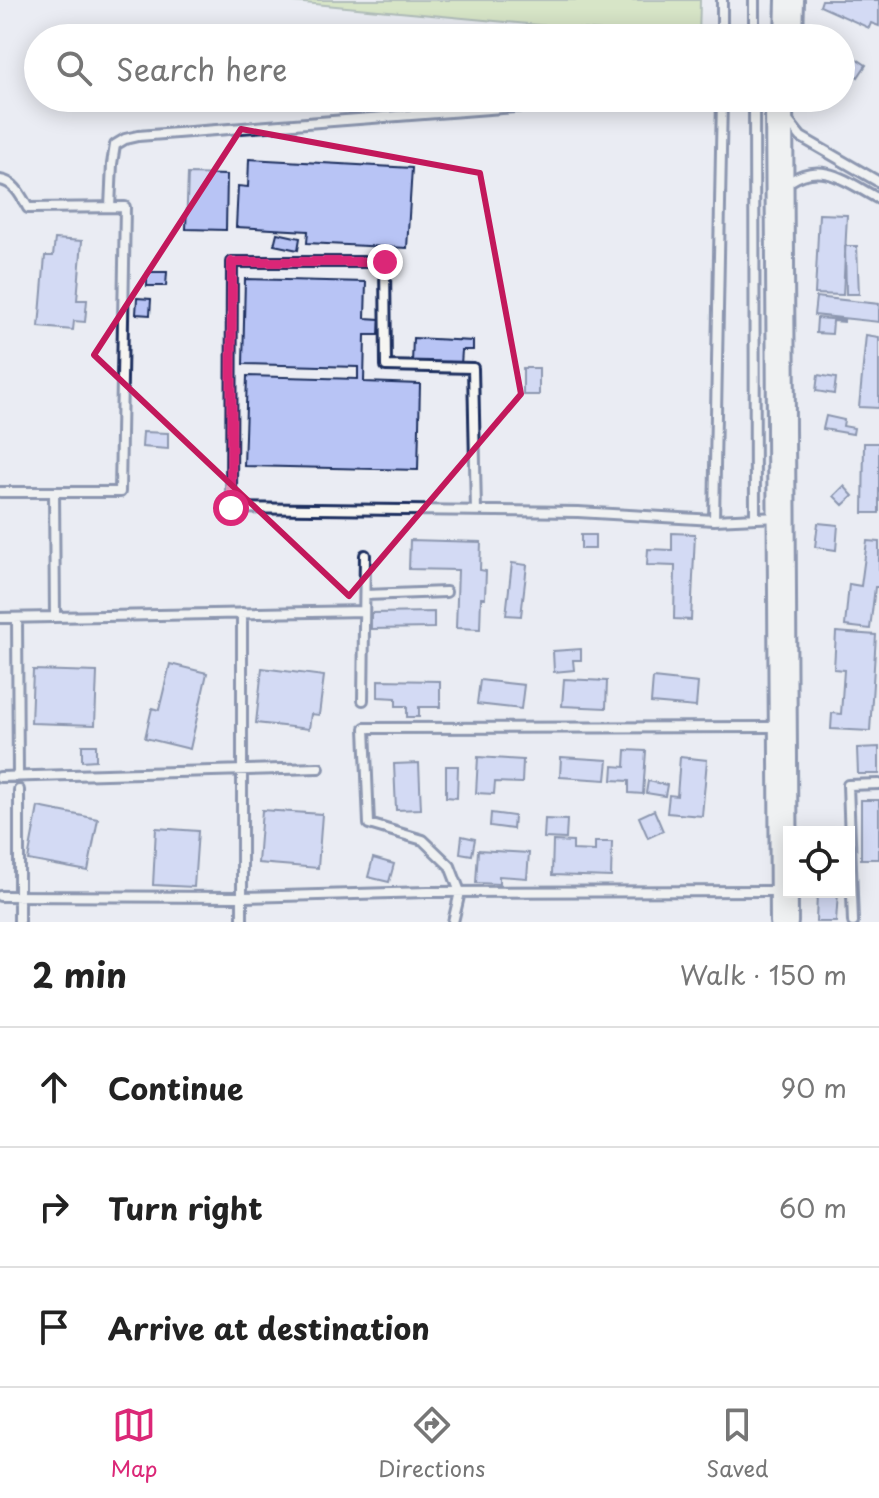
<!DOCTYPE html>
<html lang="en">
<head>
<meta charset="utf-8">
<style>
	:root { --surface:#fff; --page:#f6f6f6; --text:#222; --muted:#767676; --line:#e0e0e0; --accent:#db2777 }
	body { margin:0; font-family:"Playpen Sans",sans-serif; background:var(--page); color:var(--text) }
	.controls { position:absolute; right:24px; bottom:24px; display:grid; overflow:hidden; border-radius:0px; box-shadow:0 4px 20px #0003 }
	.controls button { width:72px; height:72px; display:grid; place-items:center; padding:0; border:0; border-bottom:2px solid var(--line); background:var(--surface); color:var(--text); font:40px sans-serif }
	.stop { position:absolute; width:24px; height:24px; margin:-18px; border:6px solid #db2777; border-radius:50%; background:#fff }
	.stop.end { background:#db2777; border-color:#fff; box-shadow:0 2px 8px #0008 }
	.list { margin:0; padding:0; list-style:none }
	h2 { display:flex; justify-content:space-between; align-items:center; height:104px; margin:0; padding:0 32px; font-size:34px }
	h2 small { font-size:26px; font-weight:400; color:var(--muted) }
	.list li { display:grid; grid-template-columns:52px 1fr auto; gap:24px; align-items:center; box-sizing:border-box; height:120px; padding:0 32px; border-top:2px solid var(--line) }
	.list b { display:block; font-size:30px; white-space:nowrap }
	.list em { font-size:26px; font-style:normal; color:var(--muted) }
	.icon { flex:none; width:44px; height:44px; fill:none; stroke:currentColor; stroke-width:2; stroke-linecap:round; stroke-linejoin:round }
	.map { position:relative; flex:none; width:879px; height:922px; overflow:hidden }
	.search { position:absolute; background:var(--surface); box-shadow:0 4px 20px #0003; left:24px; right:24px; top:24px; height:88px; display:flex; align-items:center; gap:20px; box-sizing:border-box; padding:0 28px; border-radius:44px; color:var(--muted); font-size:30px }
	.sheet { height:464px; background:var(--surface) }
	nav { display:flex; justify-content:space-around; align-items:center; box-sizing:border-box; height:112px; border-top:2px solid var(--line); background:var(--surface); font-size:22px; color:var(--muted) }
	nav a { display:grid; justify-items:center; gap:4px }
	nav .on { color:var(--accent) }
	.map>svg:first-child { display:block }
</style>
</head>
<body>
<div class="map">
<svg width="879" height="922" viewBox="0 0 879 922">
	<rect width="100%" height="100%" fill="#eaecf3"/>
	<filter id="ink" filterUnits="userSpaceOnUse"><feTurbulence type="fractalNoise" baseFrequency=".0125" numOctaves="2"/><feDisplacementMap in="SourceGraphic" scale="16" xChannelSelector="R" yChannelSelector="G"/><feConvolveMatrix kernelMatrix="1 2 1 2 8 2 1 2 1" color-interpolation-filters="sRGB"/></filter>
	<g filter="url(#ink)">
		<path fill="#c1db92" stroke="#6e8578" stroke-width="2" d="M272,0H700L699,38H676Z"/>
		<path fill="#b8c4f5" stroke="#1b2f5e" stroke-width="2" d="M822,0H879V26L871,23L869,28L820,6Z
			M854,57L866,65L858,77L846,69Z
			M249,159L412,168L407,248L307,243L308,231L236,227L238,186L248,187Z
			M188,174L227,175L226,230L186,229Z
			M819,214L847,215L843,295L815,294Z
			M277,233L300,238L298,250L274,245Z
			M55,239L82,241L77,300H87L85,322L74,321L73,330L39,327L45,256H53Z
			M845,246H857L859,294H846Z
			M147,272H167L166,286H147Z
			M245,279L366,282L365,318L380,319L379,335H365L364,382L420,384L418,470L244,466L247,376L358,379V367L243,364Z
			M816,297L879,304V322L814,315Z
			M137,298L151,299L150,315L136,314Z
			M817,318L844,320V322L833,321L832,334L816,333Z
			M866,335L879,337V408L859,407Z
			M413,338L473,341V350H462L461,365L412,363Z
			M523,368H539V395H523Z
			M818,375L836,378L834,394L816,391Z
			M826,416L844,420L843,426L854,428L853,434L823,429Z
			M143,432L168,433V449L142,447Z
			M864,443H879V513H863Z
			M844,486L853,496L843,505L834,496Z
			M818,523L838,525L836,550L815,547Z
			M672,533L695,534L691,620L674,619L675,566L647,565L648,549L672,550Z
			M581,535H595V549H581Z
			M410,540L481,542L480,570L486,571L485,598H481L480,629L456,628L458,570L409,569Z
			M867,541L879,542V587H875L870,629L845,626L849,584L861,586Z
			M512,563L527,565L521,616L506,615Z
			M434,612V628L371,629V613Z
			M836,632L876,635L870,731L831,729L832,713L841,714L844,670L834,669Z
			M581,649V660H573L574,670L554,672L553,651Z
			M170,664L207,673L190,749L145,738L152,708L159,710Z
			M262,668L324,676L319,715L311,714L309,729L256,723Z
			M33,670L97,672L95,725L31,723Z
			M653,678L698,683L696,707L651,703Z
			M564,679L607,681L606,708L562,706Z
			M378,680L440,681V707H419V717H407V706H396V698L378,697Z
			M480,680L524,685L521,709L477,704Z
			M82,745H96V760L82,761Z
			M879,747V774H858L857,748Z
			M626,750L646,751L643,794L629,793V781L612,780L613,766L625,767Z
			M478,757L523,760L522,783L495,782L494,794L476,793Z
			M561,757L608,760L606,780L560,777Z
			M680,757L707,760L702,816L667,813L669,795L677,796Z
			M419,763L421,809L396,810L394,764Z
			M446,766H458L457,798L446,797Z
			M648,781L667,785L665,796L646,793Z
			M861,800H879V859H861Z
			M38,807L98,819L88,871L28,860Z
			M262,810L322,814L318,868L258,863Z
			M654,810L663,831L648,838L639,817Z
			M491,813L514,816L513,829L490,826Z
			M545,819L567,820L566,839L544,838Z
			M156,828L198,831L194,887L153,885Z
			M462,836L475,839L472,855L460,853Z
			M553,841L573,842V850L595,851V842H612L611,877L552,875Z
			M478,850L529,853L527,878L499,876V884L476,883Z
			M373,858L394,864L389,882L368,877Z
			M817,892H838L836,922H816Z"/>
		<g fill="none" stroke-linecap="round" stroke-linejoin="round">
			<defs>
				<path id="lane" d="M722,0V38
					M754,38V0
					M754,98L755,518
					M789,122L801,137L879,182
					M0,180C15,182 21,196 28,208L125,207L120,492H0
					M789,182C823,159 848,183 879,199
					M110,207L112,164L115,145L125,139L138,136L631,98
					M54,492L55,617
					M476,511L473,368L386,366L385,262H232L231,508L578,512L714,520L779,517
					M714,520L722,98
					M365,595L446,592
					M0,618L364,611
					M17,618L18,776
					M363,700L365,555
					M0,777L319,768
					M0,896L242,897L428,892L779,891
					M19,922V790
					M242,922V613
					M453,922L460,892L450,866L423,840L369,824L365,728L778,727
					M853,922L848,785L879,784"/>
				<path id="primary" d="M789,38L790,0
					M779,98L784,922"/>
			</defs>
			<use href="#lane" stroke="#1b2f5e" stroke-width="14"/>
			<use href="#primary" stroke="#1b2f5e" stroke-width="32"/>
			<use href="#lane" stroke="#f6f6f2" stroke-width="8"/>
			<use href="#primary" stroke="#f6f6f2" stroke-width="26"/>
		</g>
	</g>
	<g fill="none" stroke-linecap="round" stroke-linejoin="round" filter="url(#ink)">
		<path stroke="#db2777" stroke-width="10" d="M231,508L232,262H385"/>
	</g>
	<path d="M0 0H879V922H0ZM241,129L480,173L521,394L349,596L94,355Z" fill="#eaecf3" fill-opacity=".55" fill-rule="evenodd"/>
	<path fill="none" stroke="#c2185b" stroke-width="6" stroke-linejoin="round" d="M241,129L480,173L521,394L349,596L94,355Z"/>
</svg>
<div class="controls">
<button><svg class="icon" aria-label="locate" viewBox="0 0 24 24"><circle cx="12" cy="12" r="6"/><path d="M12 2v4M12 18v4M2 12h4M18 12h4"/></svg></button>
</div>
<div class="stop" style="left:231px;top:508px"></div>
<div class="stop end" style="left:385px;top:262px"></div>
<div class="search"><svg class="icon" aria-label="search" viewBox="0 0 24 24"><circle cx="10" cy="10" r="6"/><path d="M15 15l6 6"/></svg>Search here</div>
</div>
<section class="sheet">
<h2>2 min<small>Walk · 150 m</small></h2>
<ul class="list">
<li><svg class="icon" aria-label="ahead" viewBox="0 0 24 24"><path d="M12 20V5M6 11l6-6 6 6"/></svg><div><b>Continue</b></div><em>90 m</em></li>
<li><svg class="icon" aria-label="right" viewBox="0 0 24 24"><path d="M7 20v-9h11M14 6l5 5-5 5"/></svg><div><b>Turn right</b></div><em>60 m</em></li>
<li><svg class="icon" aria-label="arrive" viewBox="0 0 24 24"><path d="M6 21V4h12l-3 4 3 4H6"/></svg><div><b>Arrive at destination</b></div></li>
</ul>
</section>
<nav>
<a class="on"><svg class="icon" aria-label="map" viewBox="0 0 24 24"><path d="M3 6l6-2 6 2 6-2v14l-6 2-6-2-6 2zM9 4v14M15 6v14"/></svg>Map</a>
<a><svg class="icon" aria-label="directions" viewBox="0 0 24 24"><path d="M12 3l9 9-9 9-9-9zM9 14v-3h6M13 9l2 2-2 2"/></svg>Directions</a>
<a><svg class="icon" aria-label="saved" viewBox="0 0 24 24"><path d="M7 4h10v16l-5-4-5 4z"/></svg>Saved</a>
</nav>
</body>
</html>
